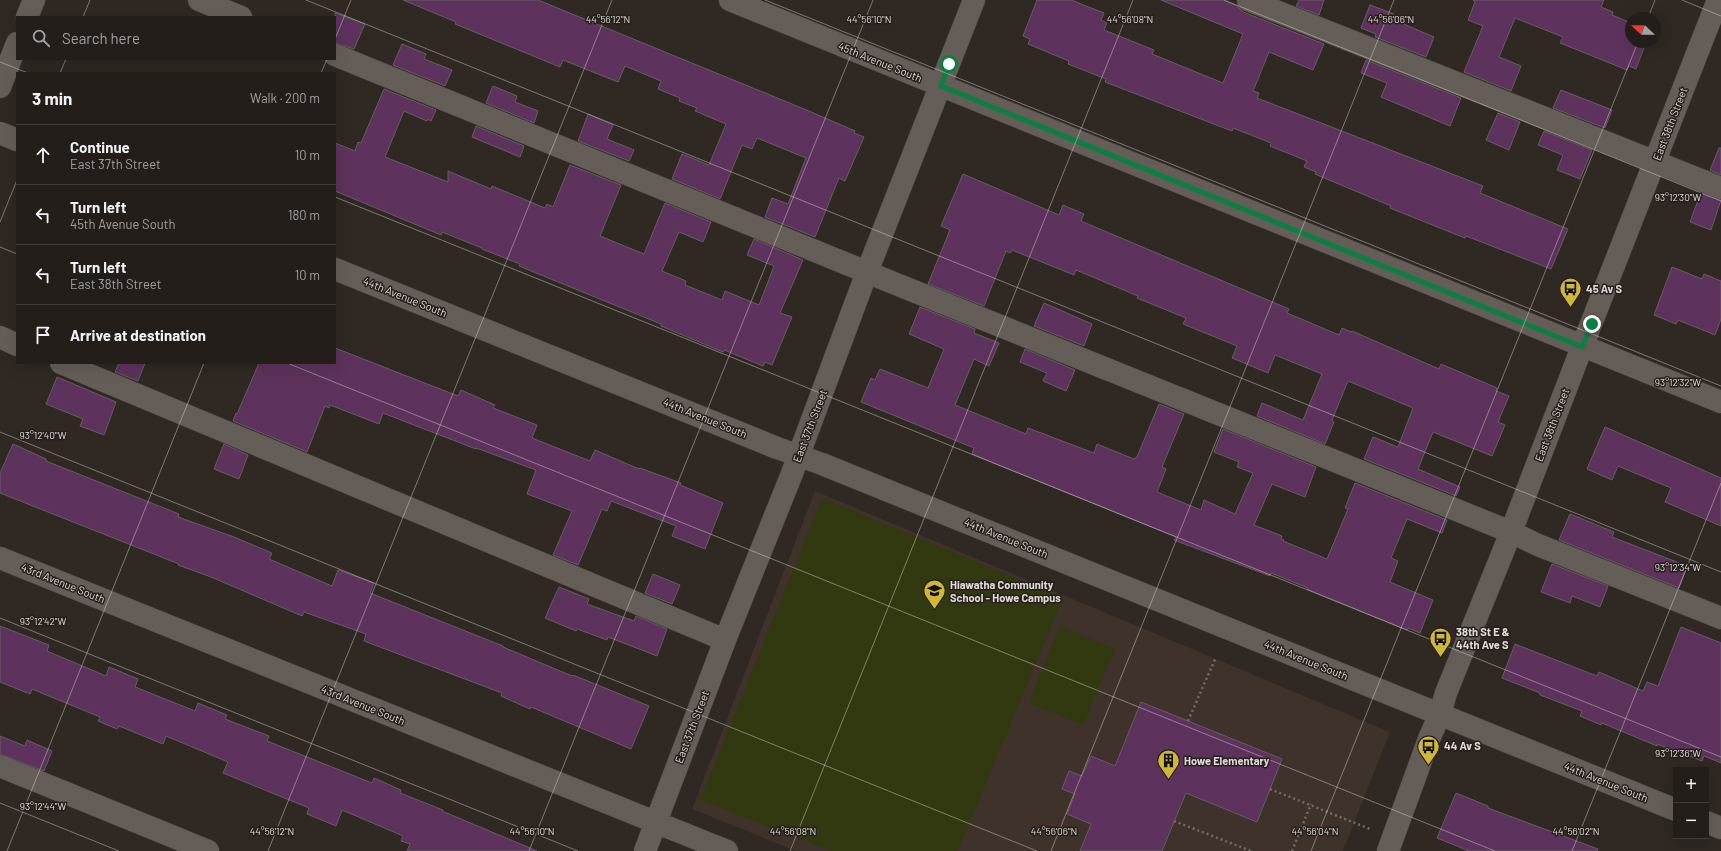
<!DOCTYPE html>
<html lang="en">
<head>
<meta charset="utf-8">
<style>
	:root { --surface:#231e1a; --page:#2f2b27; --text:#f1f3f6; --muted:#a3a2a2; --line:#403c39 }
	body { margin:0; font-family:Barlow,sans-serif; background:var(--page); color:var(--text) }
	.controls { position:absolute; right:12px; bottom:12px; display:grid; overflow:hidden; border-radius:0px; box-shadow:0 4px 16px #0002 }
	.controls button { width:36px; height:36px; display:grid; place-items:center; padding:0; border:0; border-bottom:1px solid var(--line); background:var(--surface); color:var(--text); font:20px sans-serif }
	.compass { position:absolute; left:1625px; top:12px; width:36px; height:36px; border-radius:50%; background:var(--surface); box-shadow:0 4px 16px #0002; rotate:292deg }
	.stop { position:absolute; width:12px; height:12px; margin:-9px; border:3px solid #0b8043; border-radius:50%; background:#fff }
	.stop.end { background:#0b8043; border-color:#fff; box-shadow:0 1px 4px #0008 }
	.list { margin:0; padding:0; list-style:none }
	h2 { display:flex; justify-content:space-between; align-items:center; height:52px; margin:0; padding:0 16px; font-size:17px }
	h2 small { font-size:13px; font-weight:400; color:var(--muted) }
	.list li { display:grid; grid-template-columns:26px 1fr auto; gap:12px; align-items:center; box-sizing:border-box; height:60px; padding:0 16px; border-top:1px solid var(--line) }
	.list b { display:block; font-size:15px; white-space:nowrap }
	.list p { margin:0; font-size:13px; white-space:nowrap; color:var(--muted) }
	.list em { font-size:13px; font-style:normal; color:var(--muted) }
	.icon { flex:none; width:22px; height:22px; fill:none; stroke:currentColor; stroke-width:2; stroke-linecap:round; stroke-linejoin:round }
	.map { position:relative; flex:none; width:1721px; height:851px; overflow:hidden }
	.search { position:absolute; background:var(--surface); box-shadow:0 4px 16px #0002; left:16px; top:16px; width:320px; height:44px; display:flex; align-items:center; gap:10px; box-sizing:border-box; padding:0 14px; border-radius:0px; color:var(--muted); font-size:15px }
	.panel { position:absolute; background:var(--surface); box-shadow:0 4px 16px #0002; left:16px; top:72px; width:320px; height:292px; border-radius:0px }
	.map>svg:first-child { display:block }
</style>
</head>
<body>
<div class="map">
<svg width="1721" height="851" viewBox="0 0 1721 851">
	<rect width="100%" height="100%" fill="#2f2823"/>
	<path fill="#3e322b" d="M815,491L1390,732L1343,851H796L692,809Z"/>
	<path fill="#323910" d="M822,498L1063,598L958,851H832L700,800Z
		M1060,626L1115,649L1083,725L1029,703Z"/>
	<path fill="#5d325c" stroke="#655e64" d="M403,0H538L809,111L855,131L854,133L864,137L845,181L839,178L815,237L765,217L772,198L788,204L806,158L757,138L752,149L742,145L720,199L672,179L682,154L709,165L726,124L695,111L697,108L679,101L680,98L658,89L661,81L625,66L618,82L563,60L560,67L455,24L456,22Z
		M1037,0H1071L1104,13L1101,20L1107,23L1104,30L1154,50L1152,54L1223,83L1243,34L1161,0H1223L1237,6L1243,12L1324,44L1313,70L1269,52L1253,91L1259,93L1257,98L1483,186L1480,193L1568,229L1551,269L1466,236L1465,238L1390,208L1391,206L1315,174L1316,172L1304,167L1307,161L1270,146L1271,143L1233,128L1232,131L1105,82L1106,79L1068,64L1069,61L1028,44L1030,39L1023,36Z
		M1299,0H1324L1319,15L1296,6Z
		M1473,0H1604L1601,7L1613,12L1612,15L1631,23V42H1646L1636,69L1629,66L1627,70L1560,43L1563,37L1515,18L1499,57L1521,66L1511,91L1464,72L1483,26L1468,20L1475,2Z
		M1370,5L1394,14L1392,19L1434,37L1426,57L1375,37L1376,34L1361,28Z
		M335,13L365,24L354,49L335,43Z
		M402,44L426,54L424,59L452,70L445,86L393,65Z
		M1366,60L1461,98L1450,126L1381,97L1387,83L1361,73Z
		M493,86L517,96L515,102L538,111L534,123L486,103Z
		M384,89L436,110L431,121L428,119L427,121L404,111L385,157L448,182V171L491,189L492,186L545,208L547,204L553,207L570,165L621,185L600,236L644,254L665,203L711,222L703,242L679,232L662,271L686,281L685,285L722,300L725,291L759,305L774,266L747,255L754,239L803,260L780,313L792,317L772,365L765,362L763,366L724,350L723,352L661,326V324L519,266L520,264L482,249V248L442,232L441,235L335,191V143L355,151L358,142L361,143Z
		M1561,90L1612,110L1605,128L1553,108Z
		M1498,113L1520,122L1509,150L1486,140Z
		M588,114L613,125L607,139L634,150L629,161L578,141Z
		M476,126L524,146L520,157L472,137Z
		M1544,131L1592,150L1580,179L1557,170L1563,155L1538,145Z
		M1719,148H1721V175L1710,170Z
		M963,174L1059,215L1063,205L1084,214L1081,221L1289,309L1287,313L1339,335L1342,328L1351,332L1352,331L1439,369L1441,364L1497,388L1496,391L1509,396L1498,422L1505,425L1492,456L1433,432L1418,469L1460,487L1456,496L1364,459L1373,437L1398,447L1413,408L1348,381L1332,420L1334,422L1325,444L1257,416L1262,403L1303,420L1322,374L1275,355L1268,373L1232,358L1237,346L1183,324L1186,318L1137,298L1138,296L1076,270L1074,275L1012,250L1010,253L1006,251L984,306L928,284L950,230L941,226Z
		M1702,194L1721,200L1711,230L1690,222L1700,195Z
		M1672,267L1702,279L1704,274L1721,281V319L1715,335L1678,320L1676,324L1654,315Z
		M1044,303L1092,324L1084,346L1034,326Z
		M920,307L975,329L974,333L999,343L989,366L974,359L955,405L1026,434L1028,428L1094,453L1097,444L1134,459L1137,457L1159,404L1184,414L1162,467L1166,469L1157,492L1201,510L1204,500L1235,514L1253,473L1237,467L1239,462L1214,452L1223,429L1316,467L1305,497L1272,484L1254,525L1282,536L1281,539L1284,540L1283,541L1327,559L1348,509L1345,508L1355,483L1447,520L1442,533L1407,519L1391,558L1398,561L1390,582L1433,600L1420,633L1408,628L1407,630L1307,589L1308,588L1271,573L1270,576L1174,540L1176,537L972,454L974,448L861,402L871,378L875,380L880,369L928,388L944,349L909,334Z
		M335,348L458,396L461,390L495,405L493,408L537,425L532,438L590,461L595,450L639,469L640,468L681,483L680,485L723,503L705,549L672,536L676,526L611,501L607,511L602,509L578,565L553,555L572,511L527,494L536,470L476,448V449L383,413L379,424L330,405L329,408L325,406L307,452L233,421L236,413L237,414L259,363H335Z
		M1025,349L1075,370L1066,391L1043,381L1047,373L1020,362Z
		M119,363H145L138,381L115,372Z
		M57,377L116,402L104,435L80,426L83,419L46,404Z
		M1605,427L1721,478V526L1665,502L1671,488L1618,466L1612,480L1587,469Z
		M13,444L46,459V461L179,514L178,517L234,537L272,553L269,559L332,586L338,570L374,583L370,593L503,646V647L572,676L573,675L649,706L631,749L531,707L530,709L501,696L502,693L364,641L366,634L304,612L302,616L211,577L178,565L179,564L0,493V473Z
		M224,444L248,455L239,479L214,469Z
		M1570,514L1614,532L1612,537L1687,566L1679,588L1559,540Z
		M1552,564L1608,586L1600,607L1572,596L1570,603L1541,592Z
		M653,574L680,585L672,604L645,593Z
		M559,587L589,599L587,604L634,621L636,616L667,629L657,656L608,637L607,640L577,629L576,631L545,618Z
		M0,626L49,645L47,651L106,676L109,667L138,679L135,687L195,711L198,703L227,715L225,719L269,736L267,741L372,783L374,778L401,790L400,793L443,810L442,811L537,851H407L410,844L401,841L403,836L342,810L336,826L307,814L309,808L223,773L228,762L166,736L163,744L119,726L117,729L98,721L100,717L32,689L30,694L0,682Z
		M1681,627L1721,643V763L1704,756L1702,761L1657,744V746L1602,723L1601,725L1580,716L1582,711L1540,695V693L1502,678L1515,644L1597,676L1599,672L1643,691L1647,682L1658,686Z
		M1141,702L1282,759L1257,822L1186,793L1162,851H1080L1091,824L1067,814L1075,794L1062,789L1069,771L1082,776L1091,756L1115,766Z
		M0,736L25,746L27,740L52,751L44,771L0,754Z
		M1456,793L1488,806V808L1598,849L1597,851H1469L1437,838Z"/>
	<g fill="none" stroke-linecap="round" stroke-linejoin="round">
		<defs>
			<path id="minor" d="M199,0L241,17
				M730,0L1721,402
				M1248,0L1721,188
				M27,17L34,0
				M335,55L896,284L1511,532L1538,545L1721,618
				M0,87L17,43
				M0,133L17,140
				M335,269L777,448L822,464L1676,810
				M0,337L17,345
				M61,363L725,640
				M0,558L727,851
				M0,766L208,851
				M1706,822L1721,828
				M645,851L725,640L791,476L867,272L974,0
				M1388,851L1429,739L1440,714L1446,693L1511,532L1582,347L1718,0"/>
		</defs>
		<use href="#minor" stroke="#4b4542" stroke-width="23"/>
		<path stroke="#736d69" stroke-width="2.5" stroke-dasharray="2 3" stroke-linecap="butt" d="M1188,721L1216,657
			M1270,789L1370,829
			M1174,821L1251,851
			M1292,851L1311,804"/>
		<use href="#minor" stroke="#655d58" stroke-width="22"/>
	</g>
	<g fill="none" stroke-linecap="round" stroke-linejoin="round">
		<path stroke="#0b8043" stroke-width="5" d="M949,64L941,86L1582,347L1592,324"/>
	</g>
	<path fill="none" stroke="#e0dcd9" stroke-width="1" stroke-opacity="0.45" d="M306,0L1721,572M765,0L1721,386M1224,0L1721,201M1682,0L1721,16M83,17L90,0M1648,18L1655,0M335,39L351,0M0,62L28,73M60,73L66,59M321,73L327,59M335,197L1721,757M0,222L17,180M0,247L17,254M287,363L1495,851M0,432L1037,851M0,618L578,851M0,803L119,851M7,851L204,363M268,851L612,0M529,851L873,0M790,851L1133,0M1051,851L1394,0M1311,851L1638,42M1572,851L1721,483"/>
	<defs>
		<symbol id="bus-pin" viewBox="-11 -11 22 30"><path d="M0 17L-7.5 6A9.5 9.5 0 1 1 7.5 6Z" fill="#d1b736" stroke="#251e1a"/><path d="M-5-6H5V4H4V6H2V4H-2V6H-4V4H-5ZM-3.5-4V0h7V-4ZM-3.5 1.2v1.5H-2V1.2ZM2 1.2v1.5H3.5V1.2Z" fill="#111"/></symbol>
		<symbol id="school-pin" viewBox="-11 -11 22 30"><path d="M0 17L-7.5 6A9.5 9.5 0 1 1 7.5 6Z" fill="#d1b736" stroke="#251e1a"/><path d="M0-5L7-2L0 1L-7-2ZM-4 1L0 2.5L4 1V4Q0 6-4 4Z" fill="#111"/></symbol>
		<symbol id="building-pin" viewBox="-11 -11 22 30"><path d="M0 17L-7.5 6A9.5 9.5 0 1 1 7.5 6Z" fill="#d1b736" stroke="#251e1a"/><path d="M-4-6H4V6H1V3H-1V6H-4ZM-2.5-4.3h1.7v1.8h-1.7ZM.8-4.3h1.7v1.8H.8ZM-2.5-1h1.7V.8h-1.7ZM.8-1h1.7V.8H.8Z" fill="#111"/></symbol>
	</defs>
	<g fill-rule="evenodd">
		<use href="#bus-pin" x="1558" y="276" width="25" height="34"/>
		<use href="#school-pin" x="922" y="578" width="25" height="34"/>
		<use href="#bus-pin" x="1428" y="626" width="25" height="34"/>
		<use href="#bus-pin" x="1416" y="734" width="25" height="34"/>
		<use href="#building-pin" x="1156" y="748" width="25" height="34"/>
	</g>
	<g text-anchor="middle" stroke-width="3" stroke-linejoin="round" paint-order="stroke">
		<g font-size="11" fill="#e0dcd9" stroke="#251e1a">
			<text transform="translate(880 62) rotate(22)" y="4">45th Avenue South</text>
			<text transform="translate(1670 124) rotate(-69)" y="4">East 38th Street</text>
			<text transform="translate(405 297) rotate(22)" y="4">44th Avenue South</text>
			<text transform="translate(705 418) rotate(22)" y="4">44th Avenue South</text>
			<text transform="translate(1552 425) rotate(-69)" y="4">East 38th Street</text>
			<text transform="translate(810 426) rotate(-69)" y="4">East 37th Street</text>
			<text transform="translate(1006 538) rotate(22)" y="4">44th Avenue South</text>
			<text transform="translate(63 583) rotate(22)" y="4">43rd Avenue South</text>
			<text transform="translate(1306 660) rotate(22)" y="4">44th Avenue South</text>
			<text transform="translate(363 705) rotate(22)" y="4">43rd Avenue South</text>
			<text transform="translate(692 727) rotate(-69)" y="4">East 37th Street</text>
			<text transform="translate(1606 782) rotate(22)" y="4">44th Avenue South</text>
		</g>
		<g font-size="11" font-weight="bold" fill="#e0dcd9" stroke="#251e1a" text-anchor="start">
			<text x="1586" y="293">45 Av S</text>
			<text x="950" y="589">Hiawatha Community<tspan x="950" dy="13">School - Howe Campus</tspan></text>
			<text x="1456" y="636">38th St E &amp;<tspan x="1456" dy="13">44th Ave S</tspan></text>
			<text x="1444" y="750">44 Av S</text>
			<text x="1184" y="765">Howe Elementary</text>
		</g>
	</g>
	<g font-size="10" text-anchor="middle" fill="#e0dcd9" stroke="#251e1a" stroke-width="3" stroke-linejoin="round" paint-order="stroke">
		<text x="608" y="23">44°56'12"N</text>
		<text x="869" y="23">44°56'10"N</text>
		<text x="1130" y="23">44°56'08"N</text>
		<text x="1391" y="23">44°56'06"N</text>
		<text x="1678" y="201">93°12'30"W</text>
		<text x="1678" y="386">93°12'32"W</text>
		<text x="43" y="439">93°12'40"W</text>
		<text x="1678" y="571">93°12'34"W</text>
		<text x="43" y="625">93°12'42"W</text>
		<text x="1678" y="757">93°12'36"W</text>
		<text x="43" y="810">93°12'44"W</text>
		<text x="272" y="835">44°56'12"N</text>
		<text x="532" y="835">44°56'10"N</text>
		<text x="793" y="835">44°56'08"N</text>
		<text x="1054" y="835">44°56'06"N</text>
		<text x="1315" y="835">44°56'04"N</text>
		<text x="1576" y="835">44°56'02"N</text>
	</g>
</svg>
<div class="controls">
<button>+</button>
<button>−</button>
</div>
<svg class="compass" viewBox="-18 -18 36 36"><path d="M0-13l5 13h-10z" fill="#e53935"/><path d="M0 13l5-13h-10z" fill="#a3a2a2"/></svg>
<div class="stop" style="left:949px;top:64px"></div>
<div class="stop end" style="left:1592px;top:324px"></div>
<div class="search"><svg class="icon" aria-label="search" viewBox="0 0 24 24"><circle cx="10" cy="10" r="6"/><path d="M15 15l6 6"/></svg>Search here</div>
<section class="panel">
<h2>3 min<small>Walk · 200 m</small></h2>
<ul class="list">
<li><svg class="icon" aria-label="ahead" viewBox="0 0 24 24"><path d="M12 20V5M6 11l6-6 6 6"/></svg><div><b>Continue</b><p>East 37th Street</p></div><em>10 m</em></li>
<li><svg class="icon" aria-label="left" viewBox="0 0 24 24"><path d="M17 20v-9H6M10 6l-5 5 5 5"/></svg><div><b>Turn left</b><p>45th Avenue South</p></div><em>180 m</em></li>
<li><svg class="icon" aria-label="left" viewBox="0 0 24 24"><path d="M17 20v-9H6M10 6l-5 5 5 5"/></svg><div><b>Turn left</b><p>East 38th Street</p></div><em>10 m</em></li>
<li><svg class="icon" aria-label="arrive" viewBox="0 0 24 24"><path d="M6 21V4h12l-3 4 3 4H6"/></svg><div><b>Arrive at destination</b></div></li>
</ul>
</section>
</div>
</body>
</html>
